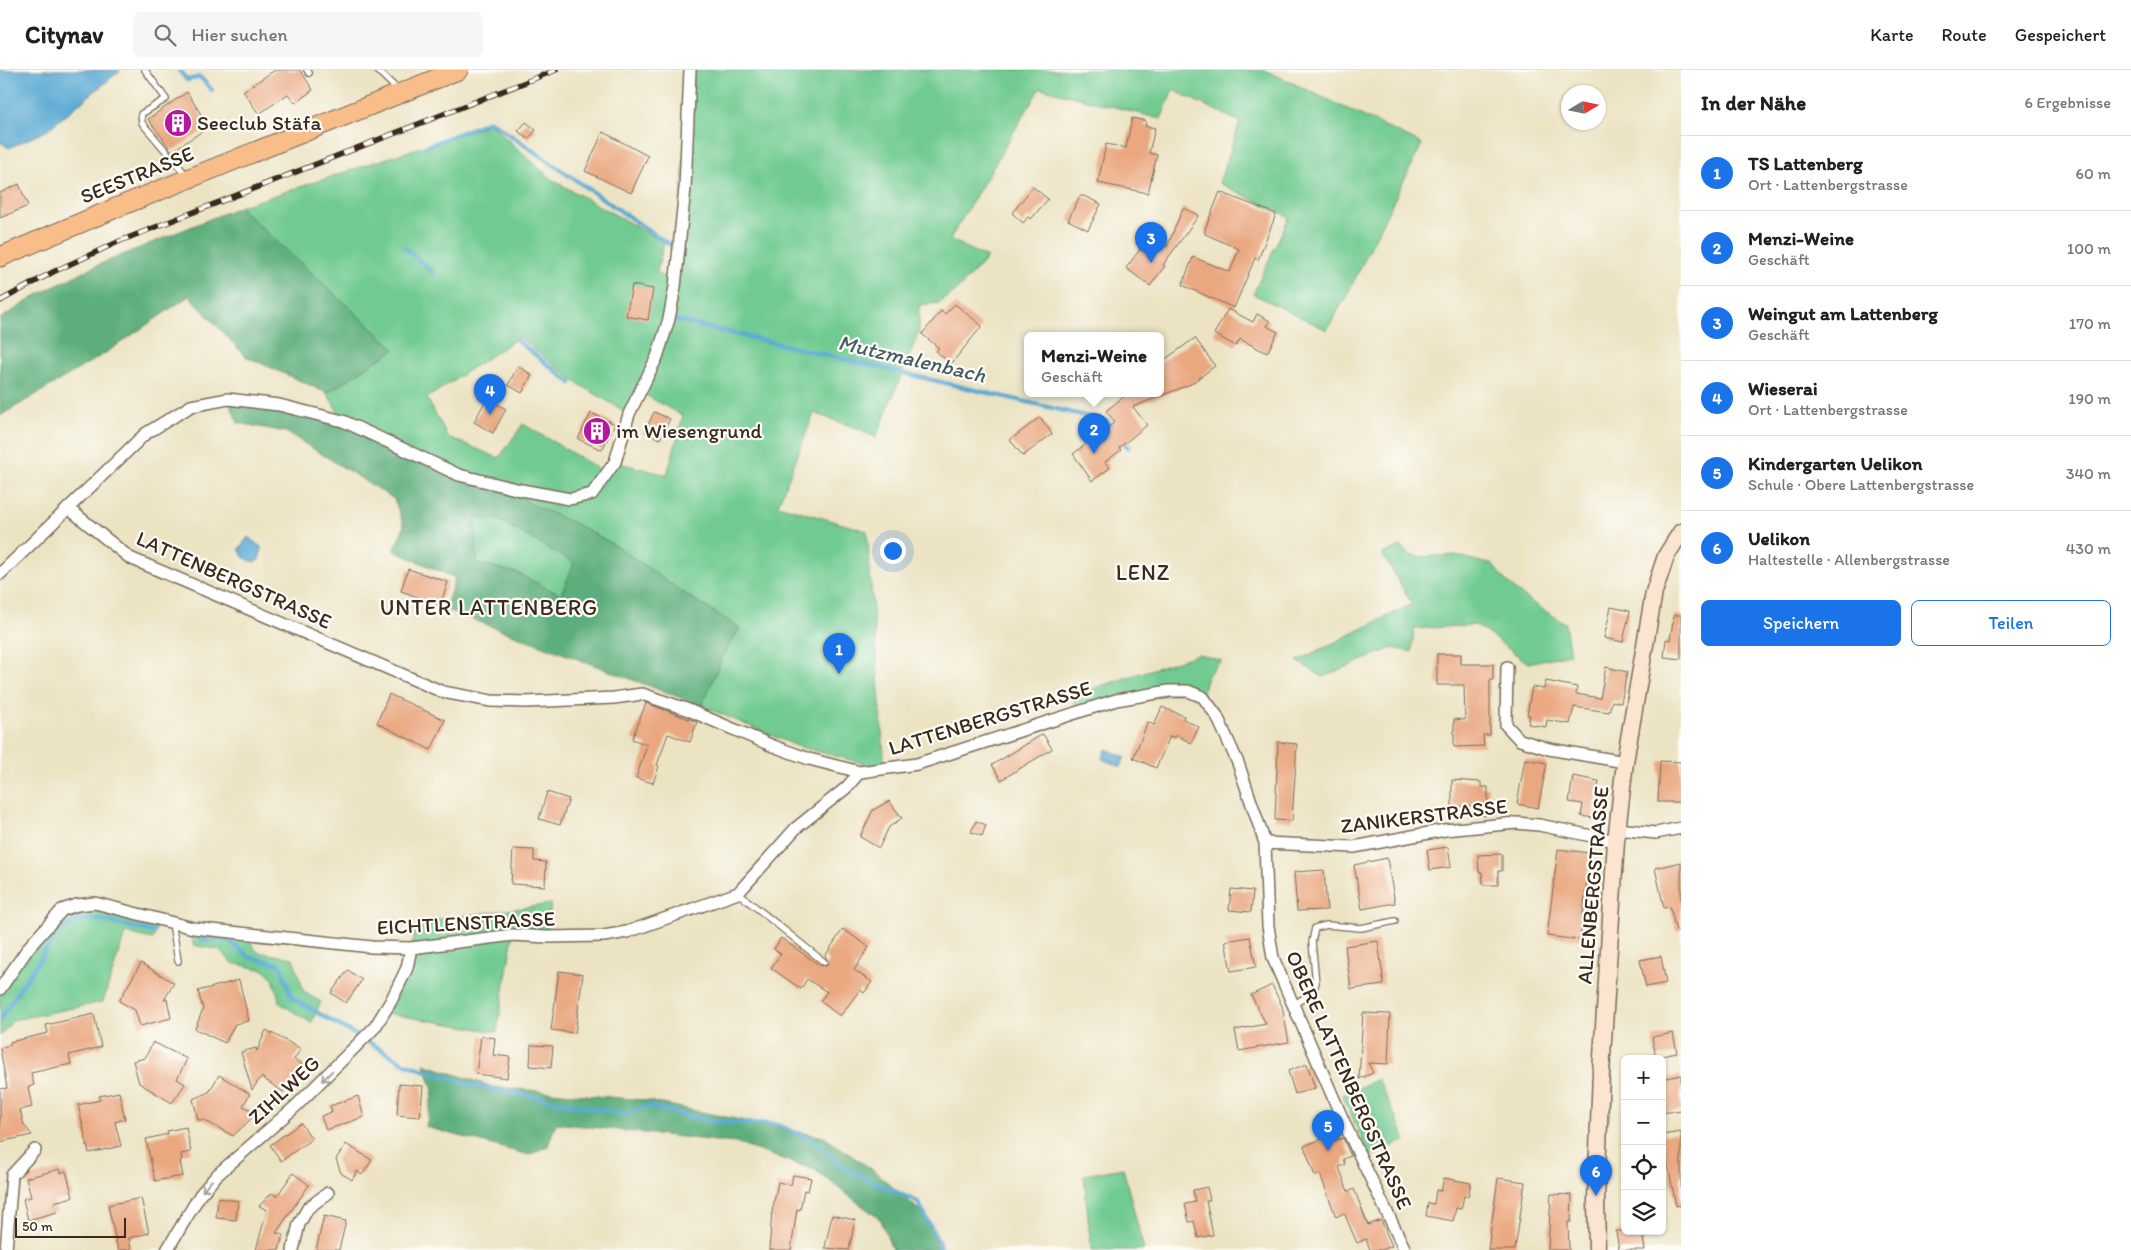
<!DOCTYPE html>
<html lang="de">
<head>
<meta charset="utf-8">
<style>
	:root { --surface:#fff; --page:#f6f6f6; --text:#202124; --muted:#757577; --line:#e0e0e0; --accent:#1a73e8 }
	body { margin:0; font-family:Itim,sans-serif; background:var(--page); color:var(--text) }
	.controls { position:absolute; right:15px; bottom:15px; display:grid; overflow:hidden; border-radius:8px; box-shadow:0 1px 4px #0004 }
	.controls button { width:45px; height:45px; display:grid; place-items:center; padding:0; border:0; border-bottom:1px solid var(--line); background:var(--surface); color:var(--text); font:25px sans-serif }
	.compass { position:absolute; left:1561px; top:15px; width:45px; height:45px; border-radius:50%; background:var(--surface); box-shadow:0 1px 4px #0004; rotate:80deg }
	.scale { position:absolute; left:15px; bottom:12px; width:111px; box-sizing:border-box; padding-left:5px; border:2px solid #3b2a1e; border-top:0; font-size:14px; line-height:18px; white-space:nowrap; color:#3b2a1e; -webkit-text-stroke:4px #fdfcf7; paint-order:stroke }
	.you { position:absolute; left:892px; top:480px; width:18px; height:18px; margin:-12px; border:4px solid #fff; border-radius:50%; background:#1a73e8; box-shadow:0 0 0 8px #1a73e833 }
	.badge { display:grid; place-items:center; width:32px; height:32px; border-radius:50%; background:var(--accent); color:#fff; font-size:16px; font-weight:700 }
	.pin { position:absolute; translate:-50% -41px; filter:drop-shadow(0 1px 2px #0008) }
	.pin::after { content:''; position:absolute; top:26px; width:18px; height:15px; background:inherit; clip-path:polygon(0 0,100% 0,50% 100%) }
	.popup { position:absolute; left:1024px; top:262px; width:140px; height:65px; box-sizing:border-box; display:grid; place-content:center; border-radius:8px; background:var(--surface); filter:drop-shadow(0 1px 4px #0005); font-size:16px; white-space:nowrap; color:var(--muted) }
	.popup b { font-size:19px; color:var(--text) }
	.popup::after { content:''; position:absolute; left:50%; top:100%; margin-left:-10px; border:10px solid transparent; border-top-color:var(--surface) }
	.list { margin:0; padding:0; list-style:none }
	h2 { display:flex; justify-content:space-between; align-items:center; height:65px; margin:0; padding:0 20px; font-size:21px }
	h2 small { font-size:16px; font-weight:400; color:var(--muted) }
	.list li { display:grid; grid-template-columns:32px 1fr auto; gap:15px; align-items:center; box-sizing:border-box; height:75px; padding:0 20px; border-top:1px solid var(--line) }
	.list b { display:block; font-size:19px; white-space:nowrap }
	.list p { margin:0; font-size:16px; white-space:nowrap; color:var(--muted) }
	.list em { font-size:16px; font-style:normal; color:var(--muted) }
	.actions { display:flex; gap:10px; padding:15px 20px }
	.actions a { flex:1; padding:11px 0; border:1px solid var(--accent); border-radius:8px; text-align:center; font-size:18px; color:var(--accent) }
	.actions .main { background:var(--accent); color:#fff }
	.icon { flex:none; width:28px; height:28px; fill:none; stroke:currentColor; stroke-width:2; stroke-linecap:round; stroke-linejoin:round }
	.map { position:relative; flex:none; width:1681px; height:1180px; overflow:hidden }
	header { display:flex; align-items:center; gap:30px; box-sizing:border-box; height:70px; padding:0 25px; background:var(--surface); border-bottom:1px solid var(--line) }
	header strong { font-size:24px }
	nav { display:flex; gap:28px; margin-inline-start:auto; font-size:18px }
	.search { width:350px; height:45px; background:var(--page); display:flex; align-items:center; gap:12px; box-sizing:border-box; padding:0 18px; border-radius:8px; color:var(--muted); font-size:19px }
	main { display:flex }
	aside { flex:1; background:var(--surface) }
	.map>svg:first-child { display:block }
</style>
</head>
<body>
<header>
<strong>Citynav</strong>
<div class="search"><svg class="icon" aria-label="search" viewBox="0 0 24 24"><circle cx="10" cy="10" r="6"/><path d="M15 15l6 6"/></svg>Hier suchen</div>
<nav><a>Karte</a><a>Route</a><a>Gespeichert</a></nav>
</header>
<main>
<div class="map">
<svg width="1681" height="1180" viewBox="0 0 1681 1180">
	<rect width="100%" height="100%" fill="#fdfcf7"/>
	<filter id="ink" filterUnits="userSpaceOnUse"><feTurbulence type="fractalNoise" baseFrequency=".02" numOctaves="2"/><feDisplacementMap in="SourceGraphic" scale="10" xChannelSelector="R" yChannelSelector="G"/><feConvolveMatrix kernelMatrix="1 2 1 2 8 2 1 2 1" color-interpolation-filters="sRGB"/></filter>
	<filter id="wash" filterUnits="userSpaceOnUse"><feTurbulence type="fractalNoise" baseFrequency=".0096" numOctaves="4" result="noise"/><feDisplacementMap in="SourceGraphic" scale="20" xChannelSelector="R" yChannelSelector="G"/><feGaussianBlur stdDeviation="1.12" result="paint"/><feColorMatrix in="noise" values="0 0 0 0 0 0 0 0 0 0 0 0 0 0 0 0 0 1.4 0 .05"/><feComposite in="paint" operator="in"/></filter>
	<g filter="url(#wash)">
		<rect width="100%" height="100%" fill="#ece3c3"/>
		<path fill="#6fca91" stroke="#557a58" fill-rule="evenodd" d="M690,0H1265L1422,74L1348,223L1327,260L1253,224L1289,147L1219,113L1240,52L1173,20L1161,49L1040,18L950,169L987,188L958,219L940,233L919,235V261L876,368L862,360L814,343L778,435L867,461L885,699L797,676L702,636L724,583L740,558L682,522L618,477L578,455L528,433L516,419L459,405L343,351L327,323L395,279L239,137L491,54L551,109L664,172L657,202L675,216ZM519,267L574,311L629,344L640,322L683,346L667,405L615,392L606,403L523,354L499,388L448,367L427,328Z
			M474,447L499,450L575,493L560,526L517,503L477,493Z
			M1401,476L1410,485L1420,487L1456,485L1484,493H1492C1508,520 1539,537 1565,553L1570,584L1528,593L1476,555L1414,559L1412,582L1392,578L1323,607L1297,591L1412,534L1382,484Z
			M1199,584L1222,591C1209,600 1203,611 1203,627L1188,621L1075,642L1073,625Z
			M551,834L546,867L513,865L497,962L384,943L411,878L418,852Z
			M77,835L159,849L153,869L125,863L103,932L13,950L0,966V919L62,840Z
			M193,858L246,864L257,882L293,888L304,922L321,932L311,953L280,933L273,908L264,900L232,893L220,880L193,875Z
			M1609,982C1616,1009 1614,1027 1608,1054H1606Z
			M1378,1009L1406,1070L1370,1086L1342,1025Z
			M1123,1098L1144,1180H1091L1084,1105Z"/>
		<path fill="#5bae7b" stroke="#4b6c4c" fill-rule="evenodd" d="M239,137L395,279L327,323L245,286L189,226L107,282L0,346V249L39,224L93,197Z
			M228,329L343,351L459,405L516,419L528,433L578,455L618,477L682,522L740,558L724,583L702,636L445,539L455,508L394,481L404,456L394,429L286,362L238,353ZM475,447L499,450L574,493L561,525L517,503L477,493Z
			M424,994L493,1017L643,1030L824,1067L873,1100L926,1146L938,1180H892L881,1150L815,1100L735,1073L556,1053L548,1076L529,1085L426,1057L433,1020Z"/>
		<path fill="#59a9d3" stroke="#4a6a78" d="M0,0H121L46,61L9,78L0,72Z
			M248,467L261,477V483L259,490L254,492L244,488L239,479Z
			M1106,679L1125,687L1121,697L1102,689Z"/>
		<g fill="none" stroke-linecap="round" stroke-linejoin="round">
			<path stroke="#59a9d3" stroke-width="4.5" d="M179,0L187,10L200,7L212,20
				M427,76L490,51L670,175
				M405,178L434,203
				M676,250L1108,351L1114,358
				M518,271L571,313
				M1121,369L1128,377
				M201,870H228L249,887L280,894L292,928L406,994L472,1015L623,1044L649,1036L712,1052L775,1054L815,1071L845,1099L918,1132L939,1173L940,1180
				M0,949L58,862L77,850L96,849L154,862"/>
		</g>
		<g id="blocks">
			<path fill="#eaa881" d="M275,0H300L313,20L295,33L288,24L259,44L243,21Z
				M187,22L209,57L172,81L148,49Z
				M1132,48L1146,51L1145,56L1155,58L1149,83L1157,85L1148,123L1098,113L1106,74L1126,78Z
				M526,52L536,60L528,69L518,61Z
				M603,62L648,86L631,123L585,101Z
				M19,114L28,136L0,148V123Z
				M1033,117L1048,129L1031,149L1028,147L1023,153L1012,143Z
				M1220,122L1276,144L1258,190L1255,188L1234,238L1182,215L1193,187L1230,202L1239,179L1205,164V159Z
				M1080,126H1084L1101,134L1088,160L1068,150Z
				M1183,138L1199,145L1163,195L1165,196L1150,216L1126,198L1141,178L1144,180L1154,167L1167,177Z
				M632,215L653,219L648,250L626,246Z
				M955,234L982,256L951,294L936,281L939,278L922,264L941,241L945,244Z
				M1228,239L1253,252L1257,244L1270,251L1267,256L1278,262L1267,283L1240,269L1236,276L1214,264Z
				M1195,268L1215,296L1191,314L1133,337L1147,355L1119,378L1121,380L1105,392L1110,398L1092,411L1073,384L1115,352L1106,341L1128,323H1160V293Z
				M518,296L532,305L522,323L508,315Z
				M487,328L506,339L493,363L474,352Z
				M654,342L670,349L660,369L645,362Z
				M591,343L615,354L602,380L578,369Z
				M1040,347L1052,364L1023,386L1010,370Z
				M408,499L448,512L440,535L401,521Z
				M1611,537L1630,541L1623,572L1604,568Z
				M1674,545H1681V589L1664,587L1666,569L1670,570Z
				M1437,584H1461V594H1493V610H1490V665H1483L1484,676L1454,677V649L1465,650L1464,615H1437Z
				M1606,597L1627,602L1621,633L1612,631L1609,642L1574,637L1570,654L1547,650L1546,657L1528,654L1530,645H1527L1532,617L1544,619L1546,611L1577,617L1576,624L1600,628Z
				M389,624L445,650L431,680L377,653Z
				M646,633L697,652L690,672L668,664L657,695L659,696L653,713L636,708L647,675L632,669Z
				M1162,637L1184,646L1183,649L1199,657L1191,673L1176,665L1175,668L1170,666L1156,698L1133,688L1148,652L1154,655Z
				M1043,664L1052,679L1001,710L992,695Z
				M1278,672L1297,674L1292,751L1275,750Z
				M1525,689L1547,693L1538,738L1517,734Z
				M1660,691L1681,692L1679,732H1658Z
				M1573,706L1599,711L1593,748L1581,746L1583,734L1569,732Z
				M1452,710L1481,712V717H1488V745L1476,746V736H1452Z
				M547,722L569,729L560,755L539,749Z
				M889,731L902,748L889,757L879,778L860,767L873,740Z
				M976,751L986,755L982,766L971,762Z
				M1448,777L1451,797L1430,800L1427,780Z
				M513,779L534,780V791L546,792L545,816L511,814Z
				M1558,779L1590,783L1580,870L1547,866Z
				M1502,784V801H1498V815H1483L1482,802H1479L1478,785Z
				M1387,788L1395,833L1362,839L1354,795Z
				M1681,792V861H1676L1670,837L1664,838L1655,798Z
				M1324,800L1327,840L1297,841L1294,802Z
				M1231,819L1253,821L1251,842L1229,840Z
				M843,859L869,877L854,900L872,912L864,923L860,920L840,946L820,931L827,922L807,909L801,919L771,898L781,884L774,879L781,868L819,895L826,896L828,891L825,886Z
				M1250,867L1256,897L1231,901L1225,871Z
				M1378,871L1384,915L1351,919L1345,876Z
				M1661,886L1666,913L1646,917L1640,890Z
				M141,893L174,913L164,930L167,929L171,948L140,956L135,940L119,931Z
				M348,900L362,910L346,933L331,923Z
				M559,901L583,904L575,963L551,960Z
				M239,910L249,951L235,954L225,973L195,959L203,939L198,921Z
				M1272,915L1282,936L1289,972L1239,981L1235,960L1266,954L1251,925Z
				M1363,943L1390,944L1388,994L1368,993L1373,1003L1359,1009Z
				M94,944L101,977L69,985L71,994L31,1003L34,1015L28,1017L32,1037L20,1040L24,1055L32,1065L0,1072V1019L7,1018L0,978L10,975V972L48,963L46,955Z
				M266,960L301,979L294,989L306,997L301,1005L283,1022L261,1007L252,1020L241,982L256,978L257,981Z
				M1673,963L1677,983L1656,987L1652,967Z
				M481,966L495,968L493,985L510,987L507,1008L476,1004Z
				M153,972L187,989L177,1009L185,1014L172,1033L139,1013L133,991L145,988Z
				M531,975L553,976L551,998L530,996Z
				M1307,994L1315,1018L1295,1024L1288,1001Z
				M219,1005L250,1024L243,1036L255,1042L250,1050L233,1066L204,1050H198L193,1029L209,1022Z
				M1681,1005V1040L1662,1043V1009Z
				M399,1014L423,1016L420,1047L397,1045Z
				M119,1022L125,1049L115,1052L121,1076L89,1083L78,1035L100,1030L99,1026Z
				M358,1026L364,1047L326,1060L321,1046L332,1042L330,1036Z
				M301,1053L312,1069L281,1091L270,1075Z
				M186,1057L191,1082L181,1084L182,1090L180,1091L183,1106L155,1111L146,1069L168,1064L167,1061Z
				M1681,1062V1135L1676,1136L1662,1065Z
				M1332,1065L1334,1071L1343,1068L1351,1086L1343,1089L1345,1094L1339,1097L1348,1122L1354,1119L1368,1155L1381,1150L1392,1176L1382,1180H1370L1366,1169L1357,1173L1344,1143L1336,1147L1320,1104L1315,1106L1304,1076Z
				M346,1074L372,1090L362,1105L357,1101L352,1110L341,1103L336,1089Z
				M60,1099L61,1103L66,1101L73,1127L54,1132L57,1142L28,1150L23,1129L31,1127L26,1108Z
				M293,1103L309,1115L276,1163L283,1164L279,1180H256L267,1140L259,1136L272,1123L277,1126Z
				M793,1105L811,1108L808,1121L804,1120L800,1140L797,1139L791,1180H769L772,1142L778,1112L791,1115Z
				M1444,1108L1471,1113L1468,1126H1464L1461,1139L1456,1138L1453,1151L1426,1146L1428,1133L1434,1134L1436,1120L1441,1121Z
				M1498,1108L1525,1112L1515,1180H1488Z
				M1207,1117L1210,1130L1206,1131L1213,1165L1198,1168L1194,1151L1189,1152L1185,1134L1195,1132L1193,1120Z
				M1551,1124L1572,1125L1571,1152H1568L1569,1180H1548Z
				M141,1128L149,1163L129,1168L131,1180H118L108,1135Z
				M218,1128L238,1131L236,1150L216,1148Z
				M832,1145L855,1150L849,1180L825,1178Z
				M324,1146L346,1151L339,1180H316Z
				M1616,1161H1642L1645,1180H1619Z"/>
		</g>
	</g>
	<g filter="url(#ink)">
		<use href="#blocks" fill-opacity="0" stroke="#796b58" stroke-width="1"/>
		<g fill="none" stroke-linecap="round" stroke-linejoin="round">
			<defs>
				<path id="lane" d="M145,0L166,29L141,44L142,53L187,106
					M307,0L309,3
					M377,0L399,21
					M738,823L824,892
					M172,852L178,891
					M1293,935L1312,923L1316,913L1312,872L1315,858L1327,855L1361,858L1395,851"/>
				<path id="street" d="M68,438L130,488L443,622L491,631L526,632L614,628L642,624L686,639L773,676L809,689L860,702L917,694L1116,630L1169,621H1188L1203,627L1217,646L1238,693L1265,773L1268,856L1273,888L1346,1057L1405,1180
					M0,504L145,364L191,336L228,329L279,335L343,351L459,405L516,419L570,429L592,424L615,392L629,344L657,287L669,249L675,217L685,118L690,0
					M1507,597L1506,655L1520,670L1549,679L1625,692
					M1617,759L1656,763L1681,758
					M1265,773L1354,777L1445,760L1516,753L1539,755L1616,771
					M0,919L29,877L62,840L77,835L95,833L193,858L372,877L411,878L513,865L546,867L604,866L627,862L738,823L796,758L846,718L860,702
					M6,1180L12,1105L35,1080
					M167,1180L200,1125L217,1105L296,1036L375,957L391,931L407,898L411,878
					M293,1180L299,1154L308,1138L328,1123"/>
				<path id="secondary" d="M1597,1180L1596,1129L1601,1002L1616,771L1625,692L1654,522L1666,486L1681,462"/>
				<path id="primary" d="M0,187L118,137L458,0"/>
			</defs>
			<use href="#lane" stroke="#796b58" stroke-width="8"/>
			<use href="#street" stroke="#796b58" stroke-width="14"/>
			<use href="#secondary" stroke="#796b58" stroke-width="19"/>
			<use href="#primary" stroke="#796b58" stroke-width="21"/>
			<use href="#lane" stroke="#fff" stroke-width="5.5"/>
			<use href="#street" stroke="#fff" stroke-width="11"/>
			<use href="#secondary" stroke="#fce5d0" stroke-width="16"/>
			<use href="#primary" stroke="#f8bd89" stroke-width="19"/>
			<defs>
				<path id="rail" d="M0,231L53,202L120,171L556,0"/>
			</defs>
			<use href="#rail" stroke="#3b2a1e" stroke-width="5.5"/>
			<use href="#rail" stroke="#fdfcf7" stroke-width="4" stroke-dasharray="11" stroke-linecap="butt"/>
		</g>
		<defs><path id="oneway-shaft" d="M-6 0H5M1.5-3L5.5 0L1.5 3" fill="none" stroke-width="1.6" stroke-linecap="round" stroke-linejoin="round" transform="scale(1.25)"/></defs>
		<g stroke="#a79f9a">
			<use href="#oneway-shaft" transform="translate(327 1006) rotate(135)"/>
			<use href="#oneway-shaft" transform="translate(207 1116) rotate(130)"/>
		</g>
	</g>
	<defs>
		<symbol id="building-disc" viewBox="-11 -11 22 22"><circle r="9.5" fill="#b5179e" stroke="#fdfcf7"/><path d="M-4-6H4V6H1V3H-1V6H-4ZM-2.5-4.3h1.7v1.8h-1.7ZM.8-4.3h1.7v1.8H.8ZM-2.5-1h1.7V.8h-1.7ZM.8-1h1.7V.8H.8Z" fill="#fff"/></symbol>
	</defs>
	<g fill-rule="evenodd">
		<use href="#building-disc" x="162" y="37" width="32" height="32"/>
		<use href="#building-disc" x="581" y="345" width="32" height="32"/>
	</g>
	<g text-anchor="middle" stroke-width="4.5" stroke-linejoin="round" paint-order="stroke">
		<g font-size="21" fill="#3b2a1e" stroke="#fdfcf7" text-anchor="start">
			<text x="197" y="60">Seeclub Stäfa</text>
			<text x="616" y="368">im Wiesengrund</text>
		</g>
		<g font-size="21" fill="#3b2a1e" stroke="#fdfcf7">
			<text transform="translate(137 105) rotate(-22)" y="7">SEESTRASSE</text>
			<text transform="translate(234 510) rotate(24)" y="7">LATTENBERGSTRASSE</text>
			<text transform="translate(990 648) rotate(-17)" y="7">LATTENBERGSTRASSE</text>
			<text transform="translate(1424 746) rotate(-7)" y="7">ZANIKERSTRASSE</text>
			<text transform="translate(1593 815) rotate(-85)" y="7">ALLENBERGSTRASSE</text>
			<text transform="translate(466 853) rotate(-3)" y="7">EICHTLENSTRASSE</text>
			<text transform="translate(1349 1010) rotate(66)" y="7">OBERE LATTENBERGSTRASSE</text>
			<text transform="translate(284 1020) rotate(-43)" y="7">ZIHLWEG</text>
		</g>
		<g font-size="22" font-style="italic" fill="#475d66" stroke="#fdfcf7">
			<text transform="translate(912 288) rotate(13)" y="8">Mutzmalenbach</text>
		</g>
		<g font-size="22" letter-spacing="1" fill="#3b2a1e" stroke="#fdfcf7">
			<text x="1143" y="510">LENZ</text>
			<text x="489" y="545">UNTER LATTENBERG</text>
		</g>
	</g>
</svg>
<div class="controls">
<button>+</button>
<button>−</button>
<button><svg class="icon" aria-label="locate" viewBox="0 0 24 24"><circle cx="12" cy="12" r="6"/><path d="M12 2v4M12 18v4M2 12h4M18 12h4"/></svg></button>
<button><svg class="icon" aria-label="layers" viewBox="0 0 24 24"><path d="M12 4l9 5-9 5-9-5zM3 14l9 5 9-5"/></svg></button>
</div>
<svg class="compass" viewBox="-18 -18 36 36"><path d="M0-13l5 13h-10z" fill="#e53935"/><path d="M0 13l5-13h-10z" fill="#757577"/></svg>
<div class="scale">50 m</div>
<div class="you"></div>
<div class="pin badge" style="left:839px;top:604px">1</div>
<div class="pin badge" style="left:1094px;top:384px">2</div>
<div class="popup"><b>Menzi-Weine</b>Geschäft</div>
<div class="pin badge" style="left:1151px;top:193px">3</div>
<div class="pin badge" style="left:490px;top:345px">4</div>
<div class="pin badge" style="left:1328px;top:1081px">5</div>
<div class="pin badge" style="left:1596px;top:1126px">6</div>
</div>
<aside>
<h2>In der Nähe<small>6 Ergebnisse</small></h2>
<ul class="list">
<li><span class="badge">1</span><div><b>TS Lattenberg</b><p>Ort · Lattenbergstrasse</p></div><em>60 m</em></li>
<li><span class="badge">2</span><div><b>Menzi-Weine</b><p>Geschäft</p></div><em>100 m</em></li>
<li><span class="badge">3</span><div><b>Weingut am Lattenberg</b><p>Geschäft</p></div><em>170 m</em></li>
<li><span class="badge">4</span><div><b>Wieserai</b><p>Ort · Lattenbergstrasse</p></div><em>190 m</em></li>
<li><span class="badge">5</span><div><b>Kindergarten Uelikon</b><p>Schule · Obere Lattenbergstrasse</p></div><em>340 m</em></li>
<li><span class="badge">6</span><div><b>Uelikon</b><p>Haltestelle · Allenbergstrasse</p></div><em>430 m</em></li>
</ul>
<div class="actions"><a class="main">Speichern</a><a>Teilen</a></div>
</aside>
</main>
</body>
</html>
